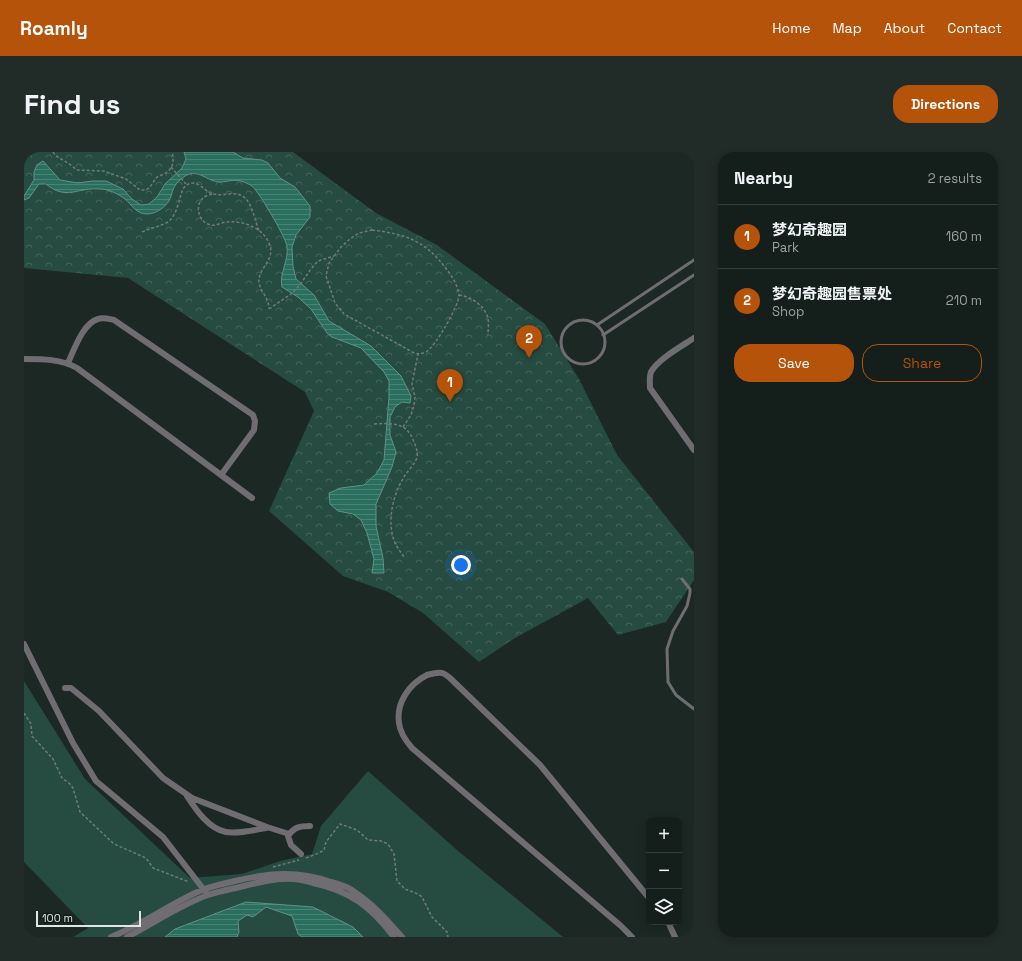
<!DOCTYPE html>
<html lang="en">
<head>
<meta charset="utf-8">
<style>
	:root { --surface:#141e1b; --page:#212b28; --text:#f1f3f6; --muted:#9da2a3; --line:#333c3a; --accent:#b45309 }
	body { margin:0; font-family:"Space Grotesk","Noto Sans SC",sans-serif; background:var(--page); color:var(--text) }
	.controls { position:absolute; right:12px; bottom:12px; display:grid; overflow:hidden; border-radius:8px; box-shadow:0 2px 10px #0003 }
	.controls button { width:36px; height:36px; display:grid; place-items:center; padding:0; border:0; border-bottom:1px solid var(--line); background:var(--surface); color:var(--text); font:20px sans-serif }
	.scale { position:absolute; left:12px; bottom:10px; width:105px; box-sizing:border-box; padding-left:4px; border:2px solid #dfe7e4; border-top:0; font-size:11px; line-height:14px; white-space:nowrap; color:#dfe7e4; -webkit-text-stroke:3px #121e1b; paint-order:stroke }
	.you { position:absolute; left:437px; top:413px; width:14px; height:14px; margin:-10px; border:3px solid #fff; border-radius:50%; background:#1a73e8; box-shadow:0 0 0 6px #1a73e833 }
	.badge { display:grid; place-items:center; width:26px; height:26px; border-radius:50%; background:var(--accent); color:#fff; font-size:13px; font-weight:700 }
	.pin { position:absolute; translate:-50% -33px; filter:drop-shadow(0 1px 2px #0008) }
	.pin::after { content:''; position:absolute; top:21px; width:14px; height:12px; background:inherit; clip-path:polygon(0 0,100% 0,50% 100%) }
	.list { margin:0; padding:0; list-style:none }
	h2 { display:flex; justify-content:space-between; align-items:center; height:52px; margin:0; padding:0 16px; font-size:17px }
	h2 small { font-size:13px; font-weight:400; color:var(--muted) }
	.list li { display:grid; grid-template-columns:26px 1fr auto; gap:12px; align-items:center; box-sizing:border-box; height:64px; padding:0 16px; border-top:1px solid var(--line) }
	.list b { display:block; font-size:15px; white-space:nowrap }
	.list p { margin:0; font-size:13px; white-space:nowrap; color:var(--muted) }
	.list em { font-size:13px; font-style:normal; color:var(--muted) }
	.actions { display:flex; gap:8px; padding:12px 16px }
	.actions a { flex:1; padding:9px 0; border:1px solid var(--accent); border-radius:16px; text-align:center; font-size:14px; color:var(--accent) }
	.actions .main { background:var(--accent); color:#fff }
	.icon { flex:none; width:22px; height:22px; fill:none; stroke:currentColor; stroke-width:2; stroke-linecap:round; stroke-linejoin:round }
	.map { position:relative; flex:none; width:670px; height:785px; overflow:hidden; border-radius:16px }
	header { display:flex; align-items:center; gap:24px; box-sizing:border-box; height:56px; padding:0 20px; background:var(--accent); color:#fff }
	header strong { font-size:19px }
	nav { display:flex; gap:22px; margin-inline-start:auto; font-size:14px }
	.intro { display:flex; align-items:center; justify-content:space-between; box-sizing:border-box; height:96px; padding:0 24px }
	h1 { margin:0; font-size:28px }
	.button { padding:10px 18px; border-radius:16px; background:var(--accent); color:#fff; font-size:14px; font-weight:700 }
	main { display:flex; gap:24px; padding:0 24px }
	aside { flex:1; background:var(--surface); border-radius:16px; box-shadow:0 2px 10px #0003 }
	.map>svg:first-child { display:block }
</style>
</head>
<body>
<header>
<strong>Roamly</strong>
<nav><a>Home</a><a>Map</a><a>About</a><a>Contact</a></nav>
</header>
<div class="intro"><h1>Find us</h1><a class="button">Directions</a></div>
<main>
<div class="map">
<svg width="670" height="785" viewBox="0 0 670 785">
	<defs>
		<pattern id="park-crowns" width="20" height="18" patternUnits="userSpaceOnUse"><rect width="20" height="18" fill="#264b41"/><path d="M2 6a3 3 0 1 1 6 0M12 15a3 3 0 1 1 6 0" fill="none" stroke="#45655c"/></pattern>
		<pattern id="water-rules" width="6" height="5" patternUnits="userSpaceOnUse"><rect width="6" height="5" fill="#2a6f5e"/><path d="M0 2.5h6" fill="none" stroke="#488475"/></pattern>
	</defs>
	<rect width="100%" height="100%" fill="#1b2824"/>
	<path fill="#264b41" d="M0,529L61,627L166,726L218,722L256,709L288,702L297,674L344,619L433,698L539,785H49L64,776L0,710Z"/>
	<path fill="url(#park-crowns)" d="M0,0H269L352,61L413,93L521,172L555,227L593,303L670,400V428L642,470L594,483L564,446L491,486L455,510L399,461L364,440L319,424L245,359L290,259L281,240L104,126L0,116Z"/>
	<path fill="url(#water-rules)" stroke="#609386" d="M160,0H209L219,6L238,8L244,11L256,26L271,35L286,54V65L272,83L268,95L269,114L272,127L290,143L305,169L347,194L377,224L387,244L386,251L378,250L371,255L366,265V283L372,300L368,315L352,352V374L359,406L360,421H348L350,407L343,381L337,368L329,362L314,359L306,352L305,341L317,336L340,333L353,321L360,308L365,245V229L360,220L337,196L308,185L303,181L287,157L274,145L258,135C255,121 265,109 263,94C261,84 235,40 228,34C225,32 220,30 217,29C209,27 203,30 196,30C183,30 175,16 161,24C159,26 154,29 152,32C148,37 148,44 145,49C140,56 132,62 123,62C112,62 108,53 101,47C94,42 85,37 76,37C54,35 42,49 22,32H15L5,46L0,48V44L10,28V20L13,13L19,9L36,28L54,31L68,29H82L99,37L108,47L117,53L125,52L133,45L141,32L158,16L162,7Z
		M222,750L289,755L329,775L339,785H278L274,782L268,764L242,755L229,765L223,763L214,769L215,780L213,785H141L151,777Z"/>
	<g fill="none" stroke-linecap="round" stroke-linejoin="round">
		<path stroke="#707b77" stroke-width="1.5" stroke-dasharray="3 2" stroke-linecap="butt" d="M29,0L32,4L44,11L53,18L80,19L102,27L116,38H122C127,35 129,30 132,26C135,23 140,23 143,20C150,15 150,7 148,0
			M147,15L162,32
			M188,42C185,43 181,44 179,46C170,54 175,71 187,73C191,74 197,71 202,70C217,68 237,75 244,89C253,105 238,113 235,126C233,137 245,144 245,157
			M348,78C382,82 402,89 423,118C428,124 434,134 435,143C435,154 411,195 402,200C397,202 394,202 390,201L320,162L311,151L302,124L305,111L317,95L326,87L335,81Z
			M118,80C126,76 134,75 142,71C153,66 155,46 159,37C162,33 165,31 170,31C177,32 182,40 189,42C200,45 213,37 222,47C229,55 231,69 235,79
			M435,143C447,145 461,153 464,167C465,172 464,178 464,183
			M245,157L267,142L275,134L287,117L294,109L310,104
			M350,272C368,271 383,270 390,290C392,295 394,300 393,305C391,313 383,319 380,325C368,344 362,373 372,393C375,398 378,402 381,406
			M379,275L387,263L390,253L391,245L388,232L394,202
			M0,561L7,572L8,584L29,607L38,626L46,632L49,636L56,660L90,692L122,706L129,716L165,730
			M282,706L295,701L300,698L302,690L316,672L333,678L344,688L357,689L364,692L370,702L373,729L381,737L394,742L398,745L408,765L423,780L424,785
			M249,715L275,708"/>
		<path stroke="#706d72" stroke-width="3" d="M537 190a22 22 0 1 1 44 0a22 22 0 1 1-44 0Z
			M573,173L670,108
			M579,183L670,123
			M658,427L666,437V441L663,454L649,479L643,497L644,530L652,543L670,557"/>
		<path stroke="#706d72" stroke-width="6" d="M670,186C658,194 634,207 627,220C625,225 626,231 626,236L670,298
			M0,207C19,207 37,207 53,216L228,346
			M44,211C50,198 59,171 74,167C79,165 85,167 90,168L229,263L231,269L230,278L197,323
			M0,492L49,591L72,629L139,685L184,743
			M41,536H47L75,559L139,626L168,646L243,675L265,682
			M163,644C172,658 185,677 202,680C215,682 230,678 242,676
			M277,702L267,693L264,684C270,675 276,674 286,674
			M644,770L651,785
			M87,785C116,773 142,755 171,741C183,735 198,732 211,729C246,721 272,718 307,730C315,732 325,735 332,741C350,753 364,769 378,785
			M103,785C130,771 156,753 184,743C196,739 208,737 220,734C233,731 246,727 259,727C269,726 279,728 289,731C327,739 347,755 370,785
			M608,785L597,774L388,596C382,589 376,581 375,571C372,551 385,532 403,523C407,522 413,520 418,521C420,521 423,524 426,526L516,613L625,746"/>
	</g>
</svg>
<div class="controls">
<button>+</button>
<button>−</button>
<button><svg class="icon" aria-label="layers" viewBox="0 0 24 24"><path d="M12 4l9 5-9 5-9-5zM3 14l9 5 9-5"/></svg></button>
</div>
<div class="scale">100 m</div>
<div class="you"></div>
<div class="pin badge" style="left:426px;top:250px">1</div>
<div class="pin badge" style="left:505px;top:206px">2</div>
</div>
<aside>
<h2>Nearby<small>2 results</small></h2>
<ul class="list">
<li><span class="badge">1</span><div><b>梦幻奇趣园</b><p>Park</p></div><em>160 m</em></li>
<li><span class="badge">2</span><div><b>梦幻奇趣园售票处</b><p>Shop</p></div><em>210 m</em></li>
</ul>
<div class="actions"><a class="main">Save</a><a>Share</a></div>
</aside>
</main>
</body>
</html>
